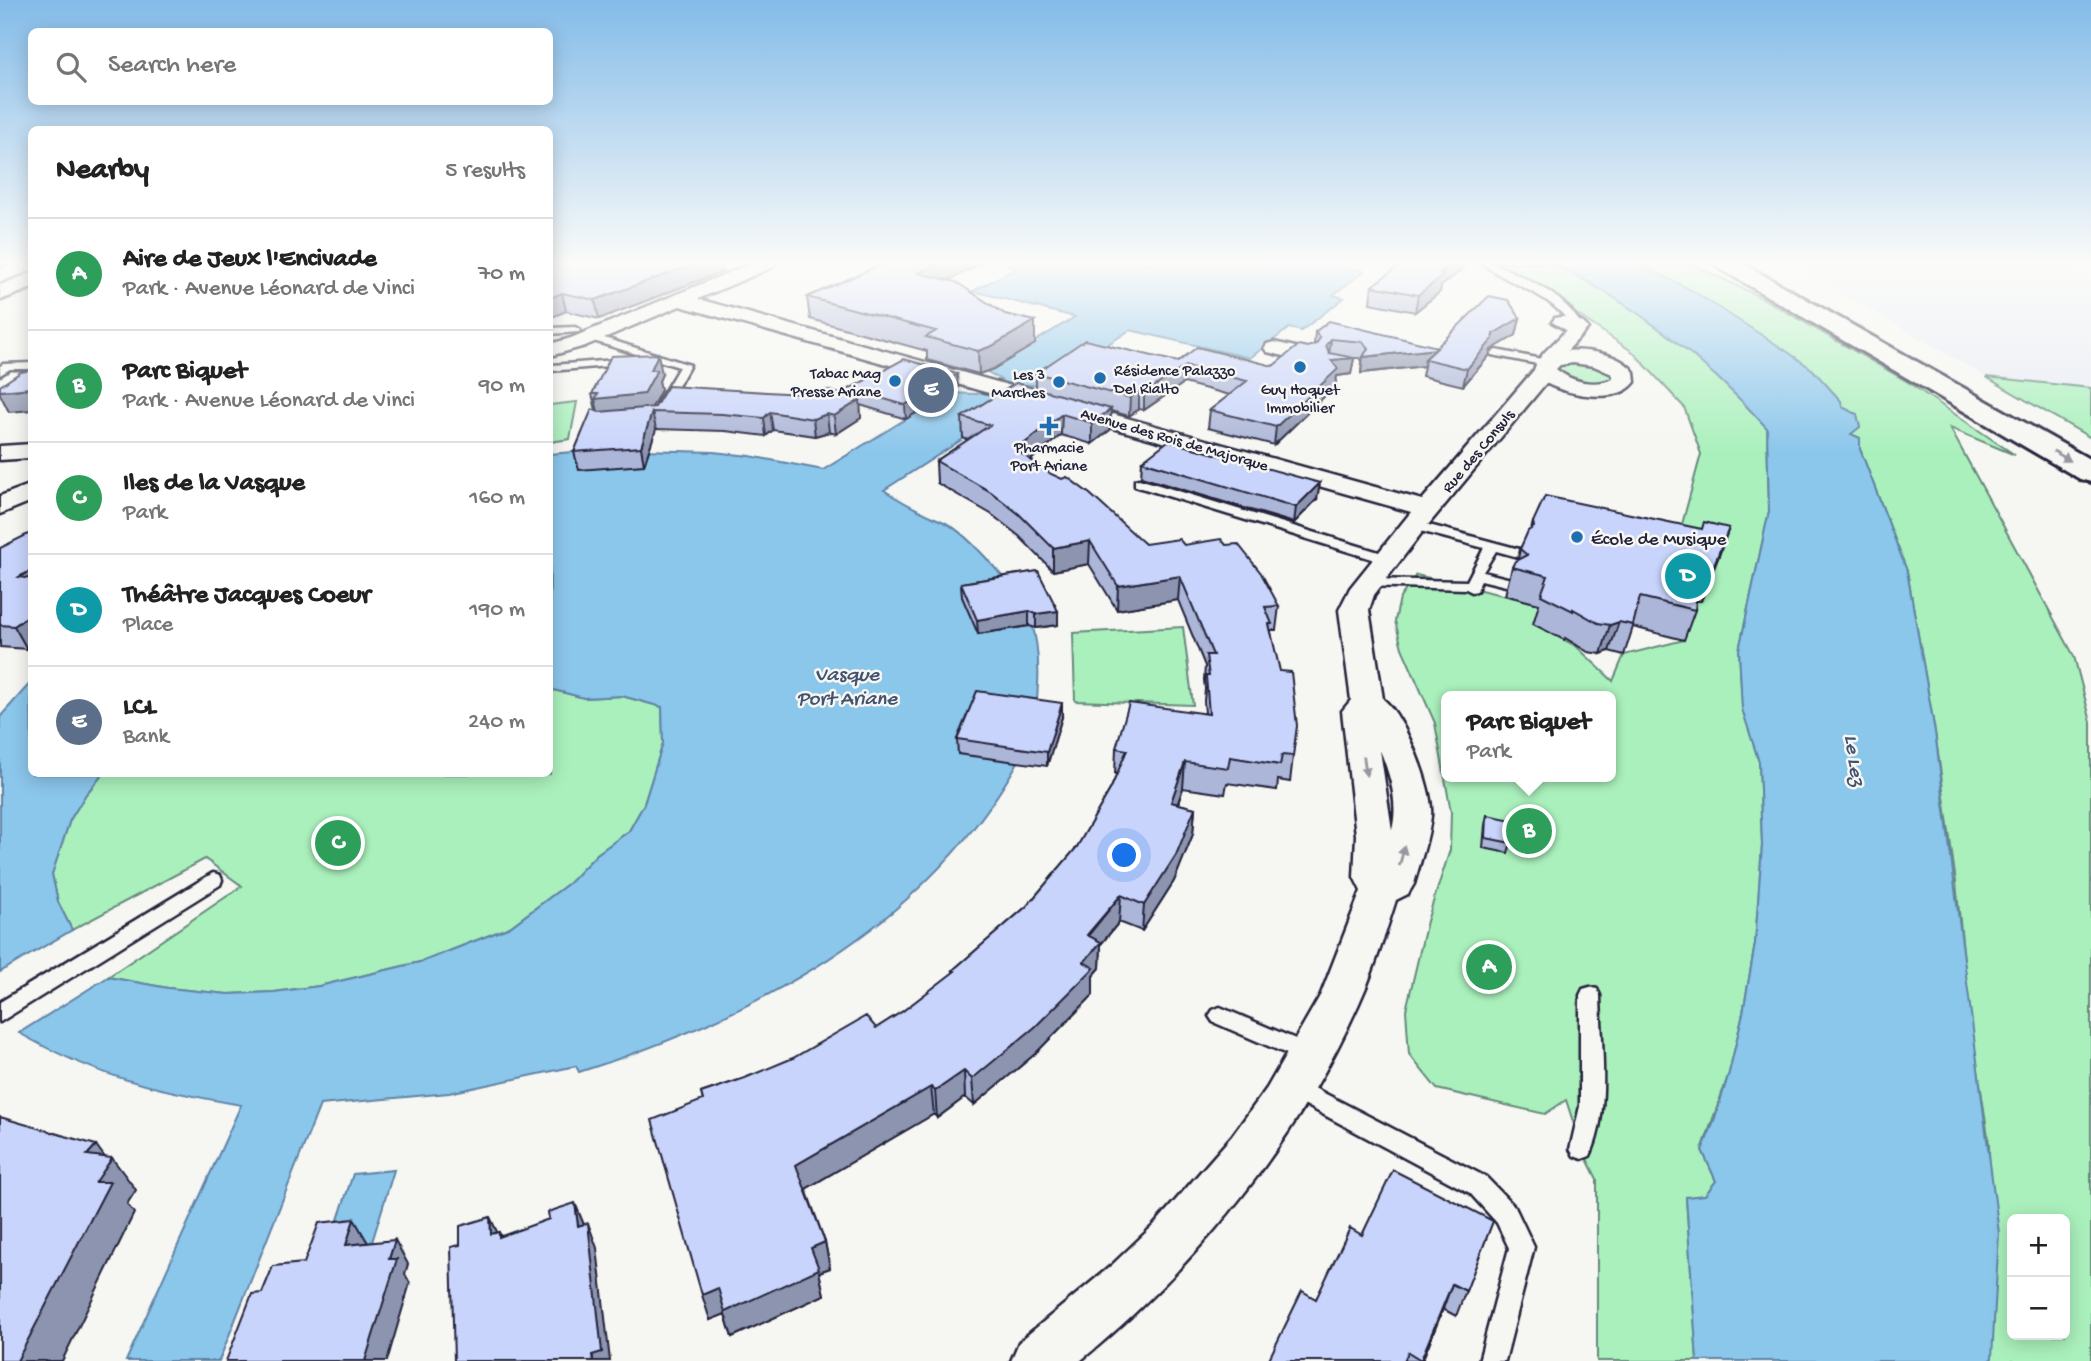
<!DOCTYPE html>
<html lang="en">
<head>
<meta charset="utf-8">
<style>
	:root { --surface:#fff; --page:#f2f2f2; --text:#222; --muted:#767676; --line:#e0e0e0; --accent:#b45309 }
	body { margin:0; font-family:"Gochi Hand",sans-serif; background:var(--page); color:var(--text) }
	.controls { position:absolute; right:21px; bottom:21px; display:grid; overflow:hidden; border-radius:10px; box-shadow:0 4px 18px #0003 }
	.controls button { width:63px; height:63px; display:grid; place-items:center; padding:0; border:0; border-bottom:2px solid var(--line); background:var(--surface); color:var(--text); font:35px sans-serif }
	.you { position:absolute; left:1125px; top:856px; width:24px; height:24px; margin:-18px; border:5px solid #fff; border-radius:50%; background:#1a73e8; box-shadow:0 0 0 10px #1a73e833 }
	.badge { display:grid; place-items:center; width:46px; height:46px; border-radius:50%; background:var(--accent); color:#fff; font-size:23px; font-weight:700 }
	.pin { position:absolute; translate:-50% -50%; border:4px solid #fff; box-shadow:0 2px 7px #0006 }
	.popup { position:absolute; left:1441px; top:691px; width:175px; height:91px; box-sizing:border-box; display:grid; place-content:center; border-radius:10px; background:var(--surface); filter:drop-shadow(0 2px 5px #0005); font-size:23px; white-space:nowrap; color:var(--muted) }
	.popup b { font-size:26px; color:var(--text) }
	.popup::after { content:''; position:absolute; left:50%; top:100%; margin-left:-14px; border:14px solid transparent; border-top-color:var(--surface) }
	.list { margin:0; padding:0; list-style:none }
	h2 { display:flex; justify-content:space-between; align-items:center; height:91px; margin:0; padding:0 28px; font-size:30px }
	h2 small { font-size:23px; font-weight:400; color:var(--muted) }
	.list li { display:grid; grid-template-columns:46px 1fr auto; gap:21px; align-items:center; box-sizing:border-box; height:112px; padding:0 28px; border-top:2px solid var(--line) }
	.list b { display:block; font-size:26px; white-space:nowrap }
	.list p { margin:0; font-size:23px; white-space:nowrap; color:var(--muted) }
	.list em { font-size:23px; font-style:normal; color:var(--muted) }
	.icon { flex:none; width:38px; height:38px; fill:none; stroke:currentColor; stroke-width:2; stroke-linecap:round; stroke-linejoin:round }
	.map { position:relative; flex:none; width:2091px; height:1361px; overflow:hidden }
	.search { position:absolute; background:var(--surface); box-shadow:0 4px 18px #0003; left:28px; top:28px; width:525px; height:77px; display:flex; align-items:center; gap:18px; box-sizing:border-box; padding:0 24px; border-radius:10px; color:var(--muted); font-size:26px }
	.panel { position:absolute; background:var(--surface); box-shadow:0 4px 18px #0003; left:28px; top:126px; width:525px; height:651px; border-radius:10px }
	.map>svg:first-child { display:block }
</style>
</head>
<body>
<div class="map">
<svg width="2091" height="1361" viewBox="0 0 2091 1361">
	<rect width="100%" height="100%" fill="#f6f6f2"/>
	<filter id="ink" filterUnits="userSpaceOnUse"><feTurbulence type="fractalNoise" baseFrequency=".0143" numOctaves="2"/><feDisplacementMap in="SourceGraphic" scale="14" xChannelSelector="R" yChannelSelector="G"/><feConvolveMatrix kernelMatrix="1 2 1 2 8 2 1 2 1" color-interpolation-filters="sRGB"/></filter>
	<g filter="url(#ink)">
		<path fill="#e8ecf5" d="M1790,263H2074L2091,283V388L1986,377Z"/>
		<path fill="#aaf0bc" stroke="#66897c" stroke-width="2" fill-rule="evenodd" d="M1492,263H1552L1617,297L1675,338L1723,381L1767,428L1769,511L1739,650L1742,706L1759,762L1762,845L1755,944L1743,1013L1729,1073L1702,1150L1716,1181L1705,1195L1686,1198L1697,1361H1597V1179L1582,1149L1566,1100L1545,1114L1437,1089L1409,1054L1406,1010L1427,921L1450,850L1451,812L1435,723L1402,648L1395,621L1400,598L1416,575L1540,604L1534,624L1576,646L1613,681L1624,655L1684,640L1677,543L1701,454L1684,407L1633,352L1572,311L1573,309ZM1447,696H1611V777H1447Z
			M1637,263H1690L1762,298L1906,381L2015,455L1950,428L2074,656L2091,722V1361H1988L1992,1358L1989,1143L1969,1009L1956,882L1935,732L1907,571L1860,449V438L1850,434L1841,407L1813,370L1691,290ZM2012,1219H2065V1335H2012Z
			M1567,362H1584L1614,372V379C1595,387 1574,384 1558,371V367Z
			M1986,377L2091,388V438Z
			M577,402L570,439L550,442V405Z
			M1183,627L1193,705L1075,701L1073,633Z
			M550,689L584,698L622,696L662,707L663,743L644,804L629,831L597,854L569,883L510,927L424,961L319,986L274,992L228,994L168,988L108,977L242,886L205,859L72,930L58,902L52,874L70,820L86,794L103,774H550Z"/>
		<path fill="#8bc6eb" stroke="#6184a5" stroke-width="2" d="M1012,263H1321L1364,271L1333,295L1344,298L1301,331L1289,328L1250,358L1130,330L1044,386L1019,384L1011,408L884,490C901,502 926,514 944,522C969,534 1022,595 1031,621C1042,653 1040,705 1029,737C1023,756 1010,776 999,793C902,940 743,1020 579,1072L576,1066L449,1093L320,1105L219,1361H126L241,1105C155,1090 96,1077 19,1033L108,977L168,988L228,994L274,992L319,986L424,961L510,927L569,883L597,854L629,831L644,804L663,743L662,707L622,696L584,698L550,689V454L608,449L713,452L750,456L823,470L948,393L977,394L1001,380L986,371L1075,317L973,291L1017,268L1007,265Z
			M1552,263H1637L1691,290L1788,352L1813,370L1841,401L1842,407L1857,414L1860,427L1851,434L1860,438V449L1907,571L1935,732L1999,1233L1992,1358L1988,1361H1697L1686,1197L1705,1195L1716,1181L1702,1150L1713,1124L1729,1073L1743,1013L1755,944L1762,845L1759,762L1742,709L1739,650L1769,511L1767,428C1705,359 1636,304 1552,263Z
			M31,682L32,774H103L86,794L70,820L52,874L58,902L72,930L0,972V717Z
			M394,1170L372,1242L329,1247L353,1174Z"/>
		<g fill="none" stroke-linecap="round" stroke-linejoin="round">
			<defs>
				<path id="lane" d="M0,263H8L0,266Z
					M1482,263H1493C1526,279 1566,294 1583,328L1574,330C1552,291 1514,289 1482,263Z
					M575,327L580,330L579,332L550,334V328Z
					M587,335H595L690,365L667,406H659L657,404L679,367L587,339Z
					M1496,350L1547,360L1552,363L1547,366L1492,355L1491,353Z
					M628,359L633,362L632,364L550,371V365H552Z
					M32,363V369H10L0,375V366L3,364Z
					M1139,479L1392,556L1394,559L1387,563L1382,562L1135,486V480Z
					M1414,521L1523,550L1525,553L1523,556L1518,557L1496,551L1483,572L1515,580L1517,583L1510,587L1481,580L1477,591L1472,592L1466,589L1363,586L1361,583L1363,580L1368,579L1467,581L1484,548L1409,528V522Z
					M213,873L220,875L222,880L220,885L0,1022V1002Z
					M1590,987L1597,989L1600,995C1601,1044 1611,1112 1590,1156L1582,1159L1574,1156L1570,1149L1580,1106V995L1583,989Z
					M1220,1007L1319,1049L1322,1055L1319,1061L1311,1064L1303,1061L1213,1022L1209,1016L1213,1010Z
					M1293,1077L1486,1177L1515,1207L1534,1247L1505,1361H1479L1509,1248L1497,1223L1470,1193L1285,1094L1282,1087L1285,1080Z"/>
				<path id="street" d="M752,263H776L773,267L698,299L1422,500L1534,370C1540,352 1554,345 1566,330L1552,322L1555,318C1565,315 1582,319 1588,328L1567,351C1588,349 1621,354 1634,372L1635,382C1618,405 1567,395 1546,383L1423,531L1374,595L1369,610L1383,699C1404,715 1434,790 1431,816C1429,838 1420,862 1414,884L1408,894L1396,900C1387,928 1378,957 1367,985C1305,1132 1203,1260 1080,1361H1011L1019,1342L1112,1265L1155,1224L1232,1136L1267,1088L1321,994L1361,891L1354,877L1356,835L1342,711L1351,700L1339,610L1350,588L1411,512L680,306L585,346L550,356V344L571,338ZM1573,363L1594,366L1612,374L1613,379C1594,387 1571,382 1556,369L1560,365ZM1380,750C1390,775 1399,803 1392,830Z
					M1274,342L1312,351L1315,355L1312,359L1305,361L1267,352L1264,348L1267,344Z
					M32,444V458L0,460V446Z
					M32,484V501L0,514V496Z"/>
				<path id="secondary" d="M32,273V288L0,300V285Z"/>
				<path id="primary" d="M1716,263H1742L2091,460V482L2080,479L1719,268Z"/>
			</defs>
			<use href="#lane" stroke="#22223b" stroke-width="5"/>
			<use href="#street" stroke="#22223b" stroke-width="5"/>
			<use href="#secondary" stroke="#22223b" stroke-width="6"/>
			<use href="#primary" stroke="#22223b" stroke-width="6"/>
			<use href="#lane" fill="#f6f6f2" fill-rule="evenodd"/>
			<use href="#street" fill="#f6f6f2" fill-rule="evenodd"/>
			<use href="#secondary" fill="#f6f6f2" fill-rule="evenodd"/>
			<use href="#primary" fill="#f6f6f2" fill-rule="evenodd"/>
		</g>
		<path fill="#acb6d8" stroke="#22223b" stroke-width="2" d="M556,263H722L723,271L599,319L566,311L550,318Z
			M1403,263H1465L1464,268L1441,286L1440,292L1415,312L1370,303L1372,286Z
			M948,280L1035,344L993,369L979,374L927,360V351L810,319L807,297Z
			M1520,318L1516,335L1491,350L1489,356L1463,386L1422,376L1424,366L1361,373L1362,361L1360,358H1354L1351,374L1337,376L1335,386L1274,445L1208,428L1210,410L1230,395L1184,383L1144,410L1139,409L1129,416L1111,411L1110,430L1092,444L1061,435L1031,460L1145,544L1184,545L1279,606L1276,630H1271V632L1293,756L1290,782L1278,780L1277,790L1227,783L1225,794L1183,788L1178,804L1195,808L1193,834L1174,881L1142,931L1119,922L1101,944L1100,968L1093,976V995L1035,1054L974,1105L965,1097L937,1118L934,1114L806,1189L825,1242L830,1268L819,1272L824,1295L732,1337L725,1314L710,1320L703,1100L701,1093L745,1078L876,1028L903,1011L953,973V970L1027,906L1077,847L1111,788L1117,774H1115L1116,748L1205,713L1204,701L1205,689L1204,680L1205,666L1178,600L1117,610L1089,564L1053,571L1019,536L991,514L937,483L936,461L968,440L963,438L962,417L1036,389V373L1178,362L1273,366L1308,347L1314,345L1315,332L1437,347Z
			M662,374L659,381L661,390L652,407L849,397V389L958,387L906,419L860,405L861,418L836,434L829,432L815,436L773,430L766,436L725,431L656,429L644,465L579,470L574,452L596,410L592,394Z
			M1142,461L1317,499L1294,523L1141,477Z
			M1533,522L1702,529L1729,528L1701,601H1696L1695,610L1684,640L1633,627L1624,655L1609,651L1601,654L1588,652L1565,638L1564,640L1533,624L1539,604L1505,595L1512,567L1518,559L1520,549L1531,529Z
			M0,548L27,649L0,647Z
			M1038,571L1058,625L1036,628L1029,626L978,634L962,597L961,583Z
			M1062,717L1047,766L958,754L957,739Z
			M1487,815L1511,843L1508,853L1483,848L1485,825Z
			M1493,1221L1456,1316L1443,1309L1422,1361H1268L1316,1299L1362,1235Z"/>
		<path fill="#8c94b0" stroke="#22223b" stroke-width="2" d="M698,263H722L723,271L599,319L595,300Z
			M939,263H983L919,295L918,273Z
			M1453,263H1465L1464,268L1441,286L1440,292L1415,312L1418,295L1439,274Z
			M562,293L566,311L550,318V298Z
			M1520,318L1516,335L1491,350L1489,356L1463,386L1467,369L1493,334Z
			M1035,321V344L993,369L979,374L978,351Z
			M1331,339L1329,355L1326,345Z
			M1436,349L1425,359L1424,366L1361,373L1363,357Z
			M658,354L662,374L659,381L661,390L648,415L600,420L595,399L651,370Z
			M1354,358L1351,374L1337,376L1335,386L1274,445L1276,427L1331,360Z
			M1186,366L1184,383L1144,410V393Z
			M957,374L958,387L906,419L905,405Z
			M32,388V410L9,412L0,394V391Z
			M1139,391V409L1129,416L1130,398Z
			M860,400L861,418L836,434L834,416Z
			M1111,409L1110,430L1092,444V423Z
			M652,412L656,429L644,465L641,447Z
			M770,412L773,430L766,436L764,418Z
			M827,414L829,432L815,436L813,419Z
			M1062,414L1061,435L1017,471L1016,450Z
			M1320,483L1317,499L1294,523L1296,507Z
			M1729,528L1719,556L1701,601L1711,572Z
			M1090,541L1089,564L1053,571V548Z
			M32,570V599L19,577Z
			M1180,576L1178,600L1117,610L1118,586Z
			M1029,611V626L978,634L977,620Z
			M1058,611V625L1036,628V614Z
			M32,613V645L27,649L14,626Z
			M1619,622L1609,651L1601,654L1610,625Z
			M1062,703V717L1047,766V752Z
			M1185,762L1183,788L1169,828L1171,802Z
			M1195,808L1193,834L1174,881L1142,931L1144,905Z
			M1121,895L1119,922L1101,944L1100,968L1093,976V995L1035,1054L974,1105L972,1079Z
			M964,1071L965,1097L937,1118L935,1091Z
			M931,1087L934,1114L802,1191L796,1165Z
			M96,1145L109,1163L112,1158L136,1190L127,1204L134,1213L62,1361H17L87,1155Z
			M575,1203L585,1227L578,1226Z
			M490,1217L499,1236V1232L510,1256L491,1234Z
			M354,1219L368,1243L346,1245Z
			M588,1223L597,1248L610,1361H593Z
			M395,1240L408,1264L405,1274L410,1283L387,1361H365L389,1259Z
			M825,1242L830,1268L819,1272L824,1295L732,1337L725,1314L710,1320L702,1295Z
			M1452,1284L1443,1309L1422,1361H1420Z"/>
		<path fill="#c8d4fb" stroke="#22223b" stroke-width="2" d="M556,263H698L595,300L562,293L550,298V265Z
			M884,263H939L918,273L956,282L1005,314L1035,321L992,346L978,351L926,337L936,331L807,297Z
			M1403,263H1453L1439,274L1444,275L1418,295L1372,286Z
			M1489,296L1508,300L1520,318L1493,334V339L1467,369L1425,359L1436,349L1363,357L1368,348L1363,342L1331,339L1326,345L1329,353L1354,358L1331,360L1338,369L1276,427L1210,410L1247,381L1186,366L1144,393L1139,391L1130,398L1036,373L1085,340L1178,362L1197,347L1273,366L1299,345L1308,347L1316,344L1320,338L1315,332L1329,321L1437,347Z
			M658,354L651,370H657L644,394L595,399L598,394H592L611,356Z
			M904,359L957,374L905,405L849,389Z
			M32,370V388L0,391V386L21,372Z
			M1016,383L1111,409L1092,423L1062,414L1016,450L1051,474L1062,479L1067,477L1090,494L1145,544L1179,539L1184,545L1221,539L1226,545L1238,544L1261,573L1279,606L1265,607L1272,624H1269L1280,671L1291,672L1297,726L1293,756L1282,755L1280,765L1230,757L1228,768L1185,762L1171,802L1195,808L1176,855L1144,905L1121,895L1087,935L1101,942L1084,962L1094,968L1035,1027L972,1079L964,1071L935,1091L931,1087L796,1165L825,1242L811,1248L819,1269L725,1312L718,1288L702,1295L652,1120L703,1100L701,1093L745,1078L793,1058L866,1016L876,1028L903,1011L955,971L953,970L1027,906L1077,847L1111,788L1127,750L1116,748L1129,703L1209,714L1206,676H1209L1206,655H1213L1180,576L1118,586L1090,541L1053,548L1019,514L991,492L936,461L990,425L962,417Z
			M668,386L818,395L827,390L860,400L834,416L827,414L813,419L770,412L764,418L722,414L652,412L641,447L574,452L592,409L599,412L655,407Z
			M1168,441L1320,483L1296,507L1142,461Z
			M1545,496L1702,529L1704,522L1729,528L1711,572H1699L1695,610L1640,597L1633,625L1619,622L1610,625L1598,623L1573,609V611L1541,595L1548,576L1512,567L1515,561L1527,555L1520,549L1528,531L1534,527L1533,522Z
			M32,532V570L19,577L32,579V613L14,626L0,625V548Z
			M1038,571L1058,611L1036,614L1029,611L977,620L961,583Z
			M977,691L1062,703L1047,752L957,739Z
			M1487,815L1512,820L1511,843L1486,838Z
			M0,1117L96,1145L87,1155L112,1158L96,1182H110L17,1361H0Z
			M1393,1170L1493,1221L1466,1291L1452,1284L1421,1360L1408,1352L1404,1361H1268L1302,1291L1316,1299L1350,1228L1362,1235Z
			M575,1203L578,1226L588,1223L602,1352L592,1355L593,1361H454L451,1247L460,1245V1226L490,1217L491,1234L499,1232V1237L549,1219L548,1212Z
			M354,1219L346,1245L395,1240L389,1259H397L365,1361H226L252,1294L262,1293L273,1266L304,1263L319,1223Z"/>
		<defs><path id="oneway-solid" d="M-6-.8H1V-3.2L6.5 0L1 3.2V.8H-6Z" transform="scale(1.75)"/></defs>
		<g fill="#9797a0">
			<use href="#oneway-solid" transform="translate(2062 456) rotate(30)"/>
			<use href="#oneway-solid" transform="translate(1365 766) rotate(83)"/>
			<use href="#oneway-solid" transform="translate(1402 856) rotate(-75)"/>
		</g>
	</g>
	<linearGradient id="sky" x2="0" y2="1"><stop stop-color="#83bbe9"/><stop offset="0.58" stop-color="#fbfbf9"/><stop offset="1" stop-color="#fbfbf9" stop-opacity="0"/></linearGradient>
	<rect width="2091" height="453" fill="url(#sky)"/>
	<g fill="#1f6fb2" stroke="#f6f6f2" stroke-width="2.5">
		<circle cx="1300" cy="367" r="7"/>
		<circle cx="1100" cy="378" r="7"/>
		<circle cx="895" cy="381" r="7"/>
		<circle cx="1059" cy="382" r="7"/>
		<path d="M1045.5 415.5h7v7h7v7h-7v7h-7v-7h-7v-7h7z"/>
		<circle cx="1577" cy="537" r="7"/>
	</g>
	<g text-anchor="middle" stroke-width="5" stroke-linejoin="round" paint-order="stroke">
		<g font-size="16" fill="#22223b" stroke="#f6f6f2" text-anchor="end">
			<text x="1114" y="375" text-anchor="start">Résidence Palazzo<tspan x="1114" dy="18">Del Rialto</tspan></text>
			<text x="881" y="378">Tabac Mag<tspan x="881" dy="18">Presse Ariane</tspan></text>
			<text x="1045" y="379">Les 3<tspan x="1045" dy="18">Marches</tspan></text>
			<text x="1300" y="394" text-anchor="middle">Guy Hoquet<tspan x="1300" dy="18">Immobilier</tspan></text>
			<text x="1049" y="452" text-anchor="middle">Pharmacie<tspan x="1049" dy="18">Port Ariane</tspan></text>
		</g>
		<g font-size="16" fill="#22223b" stroke="#f6f6f2">
			<text transform="translate(1175 438) rotate(16)" y="6">Avenue des Rois de Majorque</text>
			<text transform="translate(1477 450) rotate(-50)" y="6">Rue des Consuls</text>
		</g>
		<g font-size="19" fill="#22223b" stroke="#f6f6f2" text-anchor="start">
			<text x="1591" y="544">École de Musique</text>
		</g>
		<g font-size="21" font-style="italic" fill="#425370" stroke="#f6f6f2">
			<text x="847" y="680">Vasque<tspan x="847" dy="24">Port Ariane</tspan></text>
			<text transform="translate(1856 760) rotate(82)" y="7">Le Lez</text>
		</g>
	</g>
</svg>
<div class="controls">
<button>+</button>
<button>−</button>
</div>
<div class="you"></div>
<div class="pin badge" style="left:1489px;top:967px;background:#2e9e5b">A</div>
<div class="pin badge" style="left:1529px;top:831px;background:#2e9e5b">B</div>
<div class="popup"><b>Parc Biquet</b>Park</div>
<div class="pin badge" style="left:338px;top:843px;background:#2e9e5b">C</div>
<div class="pin badge" style="left:1688px;top:576px;background:#0f9aa8">D</div>
<div class="pin badge" style="left:931px;top:390px;background:#5c6f8a">E</div>
<div class="search"><svg class="icon" aria-label="search" viewBox="0 0 24 24"><circle cx="10" cy="10" r="6"/><path d="M15 15l6 6"/></svg>Search here</div>
<section class="panel">
<h2>Nearby<small>5 results</small></h2>
<ul class="list">
<li><span class="badge" style="background:#2e9e5b">A</span><div><b>Aire de Jeux l'Encivade</b><p>Park · Avenue Léonard de Vinci</p></div><em>70 m</em></li>
<li><span class="badge" style="background:#2e9e5b">B</span><div><b>Parc Biquet</b><p>Park · Avenue Léonard de Vinci</p></div><em>90 m</em></li>
<li><span class="badge" style="background:#2e9e5b">C</span><div><b>Iles de la Vasque</b><p>Park</p></div><em>160 m</em></li>
<li><span class="badge" style="background:#0f9aa8">D</span><div><b>Théâtre Jacques Coeur</b><p>Place</p></div><em>190 m</em></li>
<li><span class="badge" style="background:#5c6f8a">E</span><div><b>LCL</b><p>Bank</p></div><em>240 m</em></li>
</ul>
</section>
</div>
</body>
</html>
